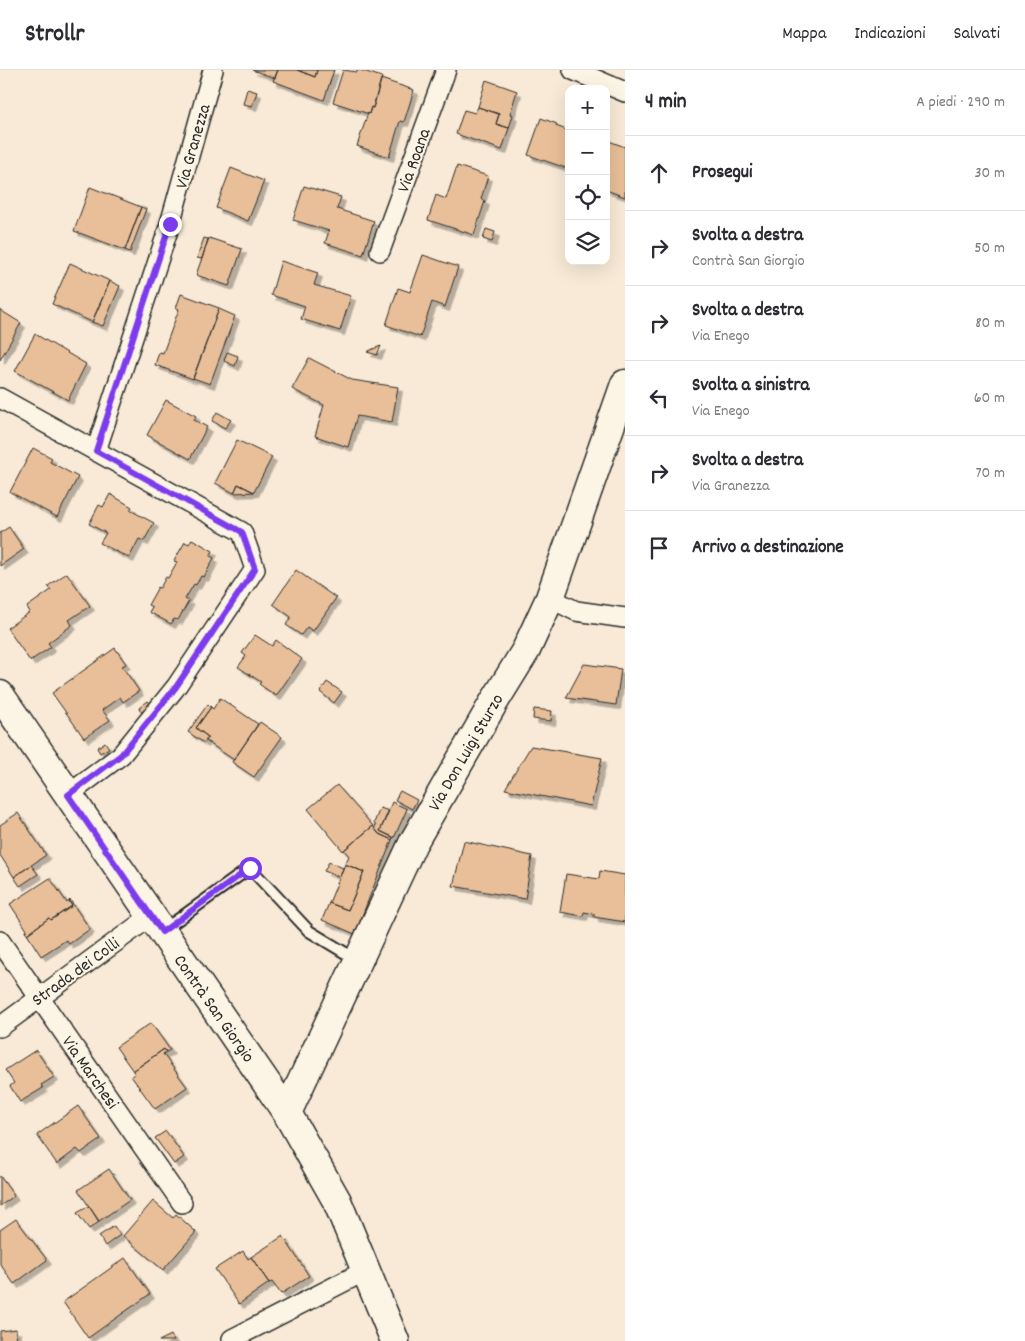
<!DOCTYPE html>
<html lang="it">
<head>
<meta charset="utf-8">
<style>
	:root { --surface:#fff; --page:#f7f7f7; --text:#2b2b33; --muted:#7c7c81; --line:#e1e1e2 }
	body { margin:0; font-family:Dekko,sans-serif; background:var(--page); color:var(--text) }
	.controls { position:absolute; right:15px; top:15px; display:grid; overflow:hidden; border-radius:10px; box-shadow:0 5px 20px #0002 }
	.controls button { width:45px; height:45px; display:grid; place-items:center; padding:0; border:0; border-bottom:1px solid var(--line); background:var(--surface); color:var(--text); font:25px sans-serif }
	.stop { position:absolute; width:15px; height:15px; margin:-11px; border:4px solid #7c3aed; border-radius:50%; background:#fff }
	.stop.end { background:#7c3aed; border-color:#fff; box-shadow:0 1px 5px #0008 }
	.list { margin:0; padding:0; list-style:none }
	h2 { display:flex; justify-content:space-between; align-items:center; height:65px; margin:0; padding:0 20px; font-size:21px }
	h2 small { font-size:16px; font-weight:400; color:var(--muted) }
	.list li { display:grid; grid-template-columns:32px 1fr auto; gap:15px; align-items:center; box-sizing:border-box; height:75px; padding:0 20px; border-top:1px solid var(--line) }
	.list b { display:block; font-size:19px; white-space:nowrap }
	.list p { margin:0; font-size:16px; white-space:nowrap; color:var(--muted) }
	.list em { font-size:16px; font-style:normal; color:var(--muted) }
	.icon { flex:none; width:28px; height:28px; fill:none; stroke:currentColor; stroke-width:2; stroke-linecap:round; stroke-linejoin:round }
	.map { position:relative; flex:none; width:625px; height:1271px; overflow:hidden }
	header { display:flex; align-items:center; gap:30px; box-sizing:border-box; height:70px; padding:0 25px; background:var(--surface); border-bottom:1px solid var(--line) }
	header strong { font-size:24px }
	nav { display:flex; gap:28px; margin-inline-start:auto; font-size:18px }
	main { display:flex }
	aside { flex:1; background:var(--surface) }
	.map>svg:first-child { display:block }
</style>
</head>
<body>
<header>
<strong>Strollr</strong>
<nav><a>Mappa</a><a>Indicazioni</a><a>Salvati</a></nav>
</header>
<main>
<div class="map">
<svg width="625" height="1271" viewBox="0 0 625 1271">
	<defs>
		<filter id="shadow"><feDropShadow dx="4.5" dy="4.5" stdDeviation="0" flood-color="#0004"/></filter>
	</defs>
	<rect width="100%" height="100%" fill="#f8ead6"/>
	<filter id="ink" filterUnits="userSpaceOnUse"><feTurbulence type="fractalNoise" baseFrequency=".02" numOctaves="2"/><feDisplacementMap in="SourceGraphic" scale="10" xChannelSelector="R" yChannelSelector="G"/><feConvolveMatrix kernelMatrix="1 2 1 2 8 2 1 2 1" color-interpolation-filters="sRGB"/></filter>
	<g filter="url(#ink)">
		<path fill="#e8bf98" stroke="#2b2b2b" filter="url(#shadow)" d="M252,0H278L275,8Z
			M278,0H297L315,7L317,0H334L324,30L273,11Z
			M297,0H317L315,7Z
			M343,0L357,2L358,0H360L382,7L373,38L371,37L369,44L333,32Z
			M381,9L414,20L404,52L400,51L389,87L357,76L368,43L369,44L371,37L373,38Z
			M486,10L517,21L510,44L513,45L509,58L496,54L499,44L478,37Z
			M247,19L257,22L252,36L243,34Z
			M478,37L499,44L496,54L509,58L502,80L456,64L464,40L475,43Z
			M541,48L557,54L556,56L569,61V90L566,98L528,85Z
			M609,71L625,77V127L606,120V79Z
			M457,96L488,106L481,129L485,131L474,165L428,150L436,125L446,129Z
			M231,98L264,111L248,151L216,138Z
			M304,116L341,127L337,139L374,151L363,185L325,173L329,161L293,150Z
			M90,117L141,137L125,180L74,161Z
			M141,137L146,139L130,182L125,180Z
			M486,159L495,162L492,172L483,169Z
			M204,168L208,169L202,189L197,188Z
			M209,168L242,179L229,216L196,205Z
			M423,185L458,197L445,237L432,232L420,267L386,255L398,218L410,222Z
			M281,191L318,203L314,215L351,226L340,261L301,249L305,236L271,225Z
			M70,193L110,211L92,252L52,234Z
			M110,211L120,216L103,256L92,252Z
			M181,224L219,238L193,309L155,295L159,282L163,283L179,239L176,238Z
			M219,239L235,246L210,314L193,308Z
			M0,240L21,253L0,290Z
			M35,264L86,294L68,330L15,301Z
			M381,276L377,285L367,282L373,279Z
			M227,282L238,286L235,296L224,291Z
			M309,288L352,310L398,317L392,352L357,346L348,377L315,366L324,335L292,319Z
			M166,330L196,346L194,350L207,357L190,389L147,365Z
			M217,342L231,350L225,358L212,351Z
			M237,370L272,387L254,422L238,414L234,423L215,413Z
			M33,378L52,388L50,392L78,407L57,447L10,422Z
			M238,414L254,422L234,423Z
			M110,424L132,437L130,440L154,453L144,471L139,469L129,488L100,473L106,463L89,454L99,435L103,437Z
			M9,457L24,479L0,496V463Z
			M192,469L213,481L210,486L214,488L204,507L201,506L196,515L194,514L185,529L189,531L178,550L174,549L171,554L149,542L152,537L148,535L158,517L160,518L166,507L168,508L177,492L174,491L185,472L189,474Z
			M296,500L336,528L313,561L307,557L301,565L286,555L291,547L273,534Z
			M67,503L90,536L69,550L72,555L48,573L51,577L30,591L7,558L30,542L27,537L51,520L48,516Z
			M255,565L272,576L276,570L302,589L276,626L259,614L261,612L238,597L246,586L242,583Z
			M115,578L126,594L122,596L139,621L123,632L120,627L102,640L110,650L84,668L52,623Z
			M584,594L621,599L616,635L566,628Z
			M327,612L342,622L334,633L320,622Z
			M220,628L258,654L234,690L206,671L208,667L196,658L211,637L213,639Z
			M148,631L151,634L143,645L139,638Z
			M208,634L211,637L196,658L208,667L204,673L188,662Z
			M534,639L552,641L551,651L533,649Z
			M260,652L282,667L254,707L232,692Z
			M105,672L109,678L100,683L97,678Z
			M531,676L602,688L591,736L505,719Z
			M337,715L373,756L343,781L308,739Z
			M400,721L417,730L412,739L395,730Z
			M392,732L407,739L394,768L380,761Z
			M380,738L389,741L380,761L393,767L392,770L379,764L374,758L376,756L374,753Z
			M18,743L46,785L14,807L0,785V755Z
			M373,756L379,764L392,770L355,864L322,850L329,833L348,840L364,802L345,794L349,786L344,780Z
			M464,771L532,786L525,829L453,816Z
			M329,792L343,798L340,807L324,801Z
			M345,794L364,802L348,840L329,833Z
			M31,795L38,804L20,816L14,807Z
			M600,801L625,805V852L594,847V844L584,842L583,846L560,842L566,804L599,809Z
			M50,808L67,833L69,831L72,836L51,850L49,848L27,864L25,861L27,860L10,834Z
			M70,830L90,859L69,874L66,870L41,886L25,861L27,864L49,848L51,850L72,836L69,831Z
			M151,953L170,980L166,982L164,979L133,1001L116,977Z
			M164,979L166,982L163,984L187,1017L155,1039L131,1006L135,1004L133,1001Z
			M36,980L54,1007L41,1015L43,1018L20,1032L10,1016L14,1013L5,1000Z
			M78,1036L101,1069L81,1083L77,1079L57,1094L37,1065Z
			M166,1061L184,1087L174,1094L155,1068Z
			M109,1099L130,1130L99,1151L78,1120Z
			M0,1106L14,1126L0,1136Z
			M153,1131L173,1148L176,1144L196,1162L163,1200L123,1166Z
			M89,1136L99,1152L89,1159L77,1143Z
			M16,1149L47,1190L14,1214L0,1194V1160Z
			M114,1156L120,1165L105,1176L99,1166Z
			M283,1166L309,1206L281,1224L272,1212L269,1213L251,1187Z
			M243,1181L248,1189L251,1187L269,1213L239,1234L215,1199Z
			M125,1188L150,1224L88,1268L63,1232Z
			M16,1259L17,1271H0V1261Z
			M171,1265L174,1271H159Z"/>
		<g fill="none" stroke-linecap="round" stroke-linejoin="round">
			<defs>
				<path id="lane" d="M162,861L250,798L309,861L357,890"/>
				<path id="street" d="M573,0L625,22
					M380,181L446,0
					M0,328L242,462L255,499L176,617L121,685L68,725
					M96,381L170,154L213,0
					M550,528L576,541L625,548
					M0,871L182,1133
					M0,957L151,846
					M232,1269L365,1201"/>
				<path id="secondary" d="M0,625L287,1043L337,1131L395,1271
					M287,1043L413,773L494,632L526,580L550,528L625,314"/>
			</defs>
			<use href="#lane" stroke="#2b2b2b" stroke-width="14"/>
			<use href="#street" stroke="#2b2b2b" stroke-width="22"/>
			<use href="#secondary" stroke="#2b2b2b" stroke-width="31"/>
			<use href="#lane" stroke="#fcf5e5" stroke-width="10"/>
			<use href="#street" stroke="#fcf5e5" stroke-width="19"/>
			<use href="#secondary" stroke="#fcf5e5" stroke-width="28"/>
		</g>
	</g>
	<g fill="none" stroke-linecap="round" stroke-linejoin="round" filter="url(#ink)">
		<path stroke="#7c3aed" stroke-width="6" d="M170,154L96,381L242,462L255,499L176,617L121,685L68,725L162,862L250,798"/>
	</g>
	<g text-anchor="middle" stroke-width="4" stroke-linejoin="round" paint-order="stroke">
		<g font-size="18" fill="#2b2b2b" stroke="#fcf5e5">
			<text transform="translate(192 76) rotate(-74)" y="6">Via Granezza</text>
			<text transform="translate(413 90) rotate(-70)" y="6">Via Roana</text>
			<text transform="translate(465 682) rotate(-60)" y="6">Via Don Luigi Sturzo</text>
			<text transform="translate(75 901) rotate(-36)" y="6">Strada dei Colli</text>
			<text transform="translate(215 938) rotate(55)" y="6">Contrà San Giorgio</text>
			<text transform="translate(91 1002) rotate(55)" y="6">Via Marchesi</text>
		</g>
	</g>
</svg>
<div class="controls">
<button>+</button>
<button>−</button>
<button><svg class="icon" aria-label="locate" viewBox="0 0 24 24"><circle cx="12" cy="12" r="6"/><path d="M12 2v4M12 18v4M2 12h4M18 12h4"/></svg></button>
<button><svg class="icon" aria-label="layers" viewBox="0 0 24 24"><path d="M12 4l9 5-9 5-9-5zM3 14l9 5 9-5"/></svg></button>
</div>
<div class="stop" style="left:250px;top:798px"></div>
<div class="stop end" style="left:170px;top:154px"></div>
</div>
<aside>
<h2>4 min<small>A piedi · 290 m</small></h2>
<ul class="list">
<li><svg class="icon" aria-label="ahead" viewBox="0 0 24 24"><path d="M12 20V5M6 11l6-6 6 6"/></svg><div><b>Prosegui</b></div><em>30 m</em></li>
<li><svg class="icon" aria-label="right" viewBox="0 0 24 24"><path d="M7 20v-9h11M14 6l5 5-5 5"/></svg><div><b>Svolta a destra</b><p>Contrà San Giorgio</p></div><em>50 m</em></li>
<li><svg class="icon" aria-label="right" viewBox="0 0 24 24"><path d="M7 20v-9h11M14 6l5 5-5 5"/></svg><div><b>Svolta a destra</b><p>Via Enego</p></div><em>80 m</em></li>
<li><svg class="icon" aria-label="left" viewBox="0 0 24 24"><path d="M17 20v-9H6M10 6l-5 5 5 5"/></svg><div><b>Svolta a sinistra</b><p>Via Enego</p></div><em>60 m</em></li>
<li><svg class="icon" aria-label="right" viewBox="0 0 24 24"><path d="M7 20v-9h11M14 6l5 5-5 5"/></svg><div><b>Svolta a destra</b><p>Via Granezza</p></div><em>70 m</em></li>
<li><svg class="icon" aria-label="arrive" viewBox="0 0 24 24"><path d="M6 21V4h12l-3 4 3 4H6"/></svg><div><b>Arrivo a destinazione</b></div></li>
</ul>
</aside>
</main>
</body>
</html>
